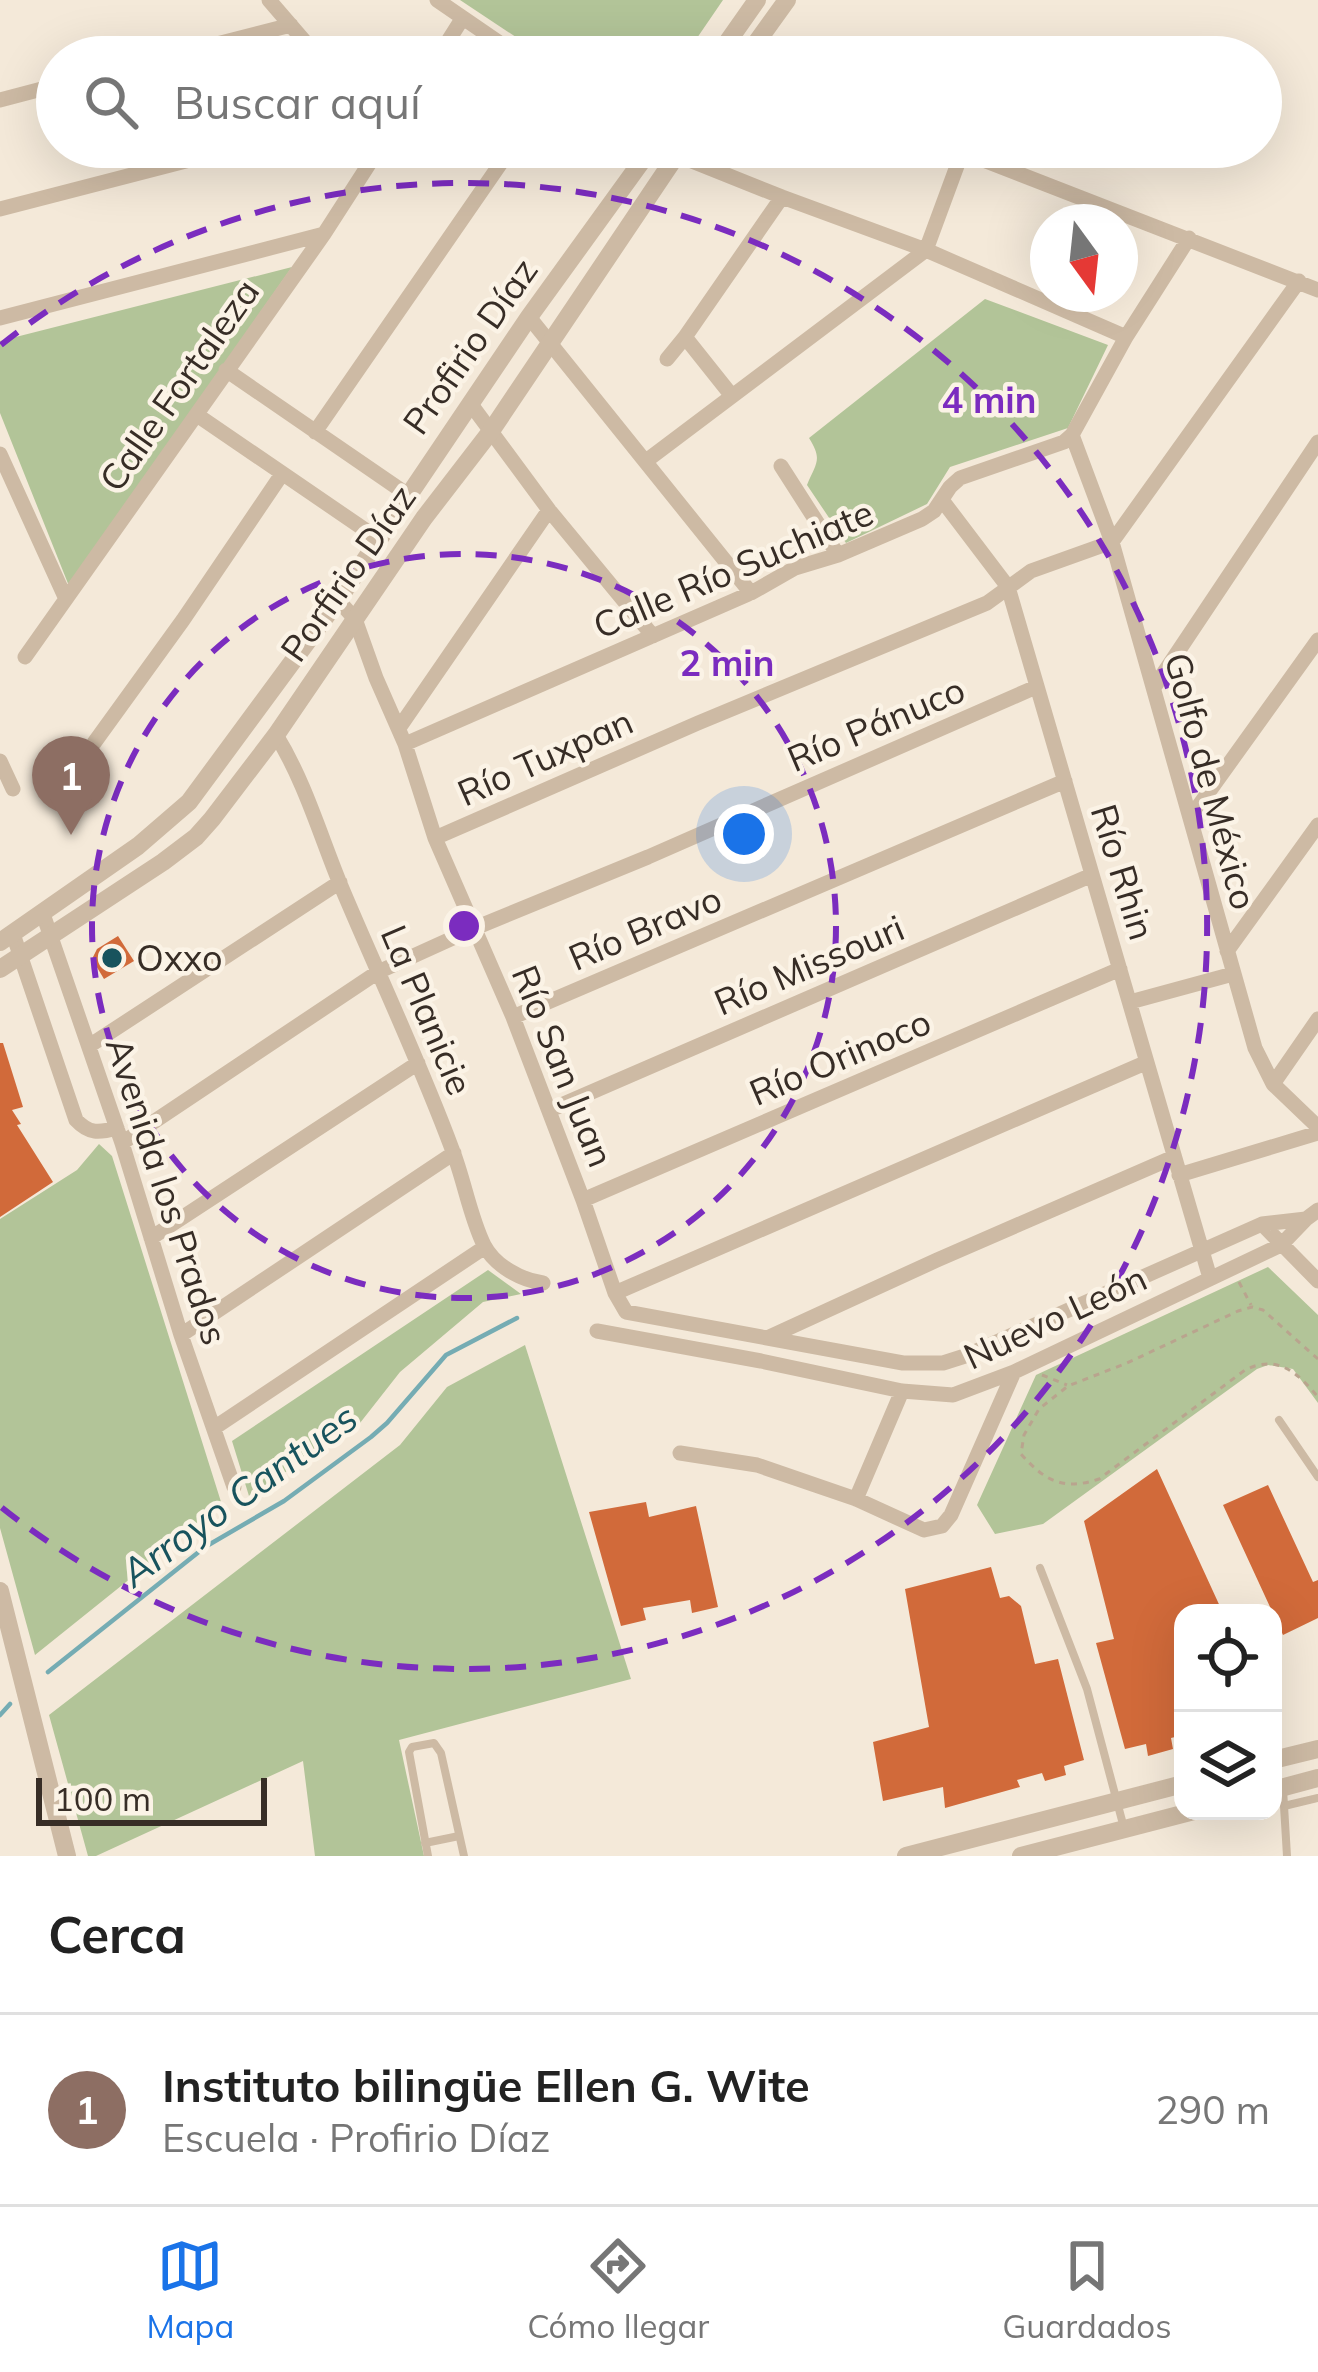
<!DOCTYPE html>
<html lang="es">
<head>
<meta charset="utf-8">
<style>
	:root { --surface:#fff; --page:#f2f2f2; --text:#222; --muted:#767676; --line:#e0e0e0; --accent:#1a73e8 }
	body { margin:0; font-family:Mulish,sans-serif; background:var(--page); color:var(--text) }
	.controls { position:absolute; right:36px; bottom:36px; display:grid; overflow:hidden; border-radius:24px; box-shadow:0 12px 48px #0002 }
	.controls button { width:108px; height:108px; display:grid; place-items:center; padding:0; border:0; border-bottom:3px solid var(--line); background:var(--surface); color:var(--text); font:60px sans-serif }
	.compass { position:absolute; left:1030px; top:204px; width:108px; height:108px; border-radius:50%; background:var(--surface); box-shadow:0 12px 48px #0002; rotate:165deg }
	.scale { position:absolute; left:36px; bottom:30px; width:231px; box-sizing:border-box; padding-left:12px; border:6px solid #372d26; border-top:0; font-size:33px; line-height:42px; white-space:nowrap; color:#372d26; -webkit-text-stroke:9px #fbf3e6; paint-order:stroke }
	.you { position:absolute; left:744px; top:834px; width:42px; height:42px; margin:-30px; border:9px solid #fff; border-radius:50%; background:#1a73e8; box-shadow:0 0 0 18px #1a73e833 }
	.badge { display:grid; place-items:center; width:78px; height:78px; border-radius:50%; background:var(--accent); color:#fff; font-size:39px; font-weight:700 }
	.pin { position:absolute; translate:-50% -99px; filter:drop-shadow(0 3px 6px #0008) }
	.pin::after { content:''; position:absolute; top:63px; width:42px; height:36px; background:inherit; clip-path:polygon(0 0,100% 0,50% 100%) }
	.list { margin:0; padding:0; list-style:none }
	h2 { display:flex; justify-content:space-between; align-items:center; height:156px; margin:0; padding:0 48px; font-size:51px }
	h2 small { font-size:39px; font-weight:400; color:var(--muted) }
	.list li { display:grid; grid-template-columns:78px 1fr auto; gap:36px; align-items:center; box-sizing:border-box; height:192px; padding:0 48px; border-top:3px solid var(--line) }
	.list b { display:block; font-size:45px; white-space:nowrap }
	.list p { margin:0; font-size:39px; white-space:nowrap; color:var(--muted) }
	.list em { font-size:39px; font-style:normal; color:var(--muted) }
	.icon { flex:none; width:66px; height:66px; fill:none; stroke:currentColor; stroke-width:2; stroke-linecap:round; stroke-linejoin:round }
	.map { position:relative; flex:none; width:1318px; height:1856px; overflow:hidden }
	.search { position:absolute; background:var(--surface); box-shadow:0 12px 48px #0002; left:36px; right:36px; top:36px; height:132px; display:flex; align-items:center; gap:30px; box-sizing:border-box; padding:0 42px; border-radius:66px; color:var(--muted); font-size:45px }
	.sheet { height:348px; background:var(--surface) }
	nav { display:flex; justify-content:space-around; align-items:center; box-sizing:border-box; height:168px; border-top:3px solid var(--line); background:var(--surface); font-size:33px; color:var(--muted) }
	nav a { display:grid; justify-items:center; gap:6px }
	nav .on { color:var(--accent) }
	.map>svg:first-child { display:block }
</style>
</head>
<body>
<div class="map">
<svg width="1318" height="1856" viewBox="0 0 1318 1856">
	<rect width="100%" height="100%" fill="#f4e9d9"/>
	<path fill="#b2c498" d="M460,0H723L684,57H546Z
		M292,267L69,586L0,413V341Z
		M985,299L1108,345L1068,428L950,467L927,504L846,543L807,485C816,463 823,460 809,438Z
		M99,1144L112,1156L222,1505L35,1655L0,1528V1219L77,1170Z
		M1268,1267L1318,1315V1403L1293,1369L1268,1365L1257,1369L1043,1524L995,1534L977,1505L1036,1375Z
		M488,1270L521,1294L483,1302L400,1372L360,1423L249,1496L232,1441Z
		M525,1345L631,1679L399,1740L424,1856H315L303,1761L96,1856H88L49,1715L400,1445L447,1387Z"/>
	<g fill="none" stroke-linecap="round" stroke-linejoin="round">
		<path stroke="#75acb3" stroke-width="4.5" d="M48,1672L205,1547L284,1501L371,1437L387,1423L446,1355L517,1318
			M0,1715L10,1704"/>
	</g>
	<path fill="#d16a3a" d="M118,936L134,961L104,979L92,959L97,949Z
		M0,1043H3L23,1107L12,1110L21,1124L17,1125L53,1182L0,1217Z
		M1157,1469L1223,1613H1183V1735L1171,1738L1173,1749L1148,1756L1146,1744L1125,1749L1096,1643L1114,1639L1084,1521Z
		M1268,1485L1313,1582L1318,1580V1618L1283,1635L1223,1505Z
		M646,1502L649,1517L696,1506L718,1607L692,1613L690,1600L643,1608L646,1620L621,1626L589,1512Z
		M991,1567L1000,1598L1009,1596L1021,1606L1035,1664L1058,1659L1084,1760L1064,1766L1066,1775L1045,1781L1042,1773L1017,1780L1020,1787L945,1808L943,1787L883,1801L873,1742L929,1727L905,1589Z"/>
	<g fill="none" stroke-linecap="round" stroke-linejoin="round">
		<path stroke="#b9a48e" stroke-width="3" stroke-dasharray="6 6" stroke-linecap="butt" d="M1239,1282L1251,1305
			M1318,1359L1263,1310L1252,1307L1238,1311L1127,1363L1068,1386L1039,1409L1024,1435L1021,1454C1045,1481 1063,1491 1099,1479L1245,1370C1277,1354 1297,1372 1318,1397
			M1042,1375L1067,1385"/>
		<path stroke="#cdbaa4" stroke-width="8" d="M1279,1420L1318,1477
			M1040,1568L1087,1689L1124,1828
			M1283,1789L1287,1856
			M1284,1806L1318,1798
			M425,1843L459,1836
			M428,1856L409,1752L412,1747L434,1743L441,1753L464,1856"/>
		<path stroke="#cdbaa4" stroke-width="15" d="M269,0L318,57
			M437,0L520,57
			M166,57L291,25
			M438,57L462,19
			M0,100L57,85
			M657,147L782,197L926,250L1126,337
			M950,147L1318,290
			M0,209L240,147
			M529,317L751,593
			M0,318L324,234
			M685,337L732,396
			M667,359L685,337L782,197
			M226,370L408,495
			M470,403L549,510L653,636
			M197,415L377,538
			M315,432L512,147
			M1072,435L1112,542L1255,1048L1273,1084L1318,1127
			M0,454L65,597
			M646,461L926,250L964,147
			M781,466L838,555
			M942,500L1008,587L1210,1278
			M338,600L355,619L376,678L405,744L435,838L513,1017L583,1200L615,1293L626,1312L903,1363H943L965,1356L1262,1224L1306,1219
			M25,657L324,234L380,147
			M1155,686L1318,442
			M399,728L549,510
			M276,735C305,782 320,835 341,886C378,974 419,1060 452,1149C464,1179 470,1217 484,1245C495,1266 521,1280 543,1283
			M94,743L183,620L282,474
			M405,744L751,593L795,568L838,555L922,519L934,511L950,487L960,478L1064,442L1072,435L1126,337L1189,238
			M0,761L13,789
			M1190,818L1318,640
			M435,838L698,723L987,603L1031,571L1112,542L1299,281
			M43,914L122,1143L181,1335L234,1487
			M13,934L76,1120C89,1134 99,1133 117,1128
			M1227,951L1318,825
			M1130,1002L1233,974
			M513,1017L1065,781
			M89,1046L340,882
			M1273,1084L1318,1019
			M550,1110L1092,875
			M122,1143L378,972L475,928L648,857L1036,687
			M1179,1175L1318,1133
			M583,1200L1120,969
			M1262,1224L1318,1281
			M151,1238L418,1063
			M615,1293L1145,1063
			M597,1331L761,1361L902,1391L953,1395L1014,1372L1281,1245L1306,1219L1318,1210
			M181,1335L454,1153
			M767,1338L937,1260L1174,1157
			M214,1428L485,1247
			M680,1453L757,1465L856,1499L924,1530L942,1526L951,1515L1014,1372
			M856,1499L902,1391"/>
		<path stroke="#cdbaa4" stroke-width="18" d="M717,57L757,0
			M746,57L787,0
			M0,942L138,846L189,802L338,600L529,317L652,147
			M0,969L163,862L196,837L212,819L276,735L424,518L491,431L682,147
			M0,1591L67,1856
			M1273,1760L1318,1749
			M1273,1790L1318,1778
			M906,1856L1183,1784
			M1021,1856L1194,1811"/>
	</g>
	<g fill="none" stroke="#7b2cbf" stroke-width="6" stroke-dasharray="21 15">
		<circle cx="464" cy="926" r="372"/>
		<path d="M1 345A743 743 0 1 1 1 1507"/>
	</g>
	<circle fill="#18535d" stroke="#fbf3e6" stroke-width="4.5" cx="112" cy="958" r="12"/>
	<g text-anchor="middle" stroke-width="9" stroke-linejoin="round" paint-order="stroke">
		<g font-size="36" fill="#372d26" stroke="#fbf3e6">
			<text transform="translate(470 346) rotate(-55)" y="13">Profirio Díaz</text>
			<text transform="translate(179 385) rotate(-55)" y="13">Calle Fortaleza</text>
			<text transform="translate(733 569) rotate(-23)" y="13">Calle Río Suchiate</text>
			<text transform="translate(348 573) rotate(-55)" y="13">Porfirio Díaz</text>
			<text transform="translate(876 724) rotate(-23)" y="13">Río Pánuco</text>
			<text transform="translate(545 757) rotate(-24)" y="13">Río Tuxpan</text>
			<text transform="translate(1211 781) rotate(75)" y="13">Golfo de México</text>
			<text transform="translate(1123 872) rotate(73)" y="13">Río Rhin</text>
			<text transform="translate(645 928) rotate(-23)" y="13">Río Bravo</text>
			<text transform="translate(809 965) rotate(-23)" y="13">Río Missouri</text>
			<text transform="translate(427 1010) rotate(67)" y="13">La Planicie</text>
			<text transform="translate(840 1057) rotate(-23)" y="13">Río Orinoco</text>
			<text transform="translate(563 1066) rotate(68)" y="13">Río San Juan</text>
			<text transform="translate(167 1191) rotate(72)" y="13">Avenida los Prados</text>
			<text transform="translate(1055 1317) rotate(-25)" y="13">Nuevo León</text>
		</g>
		<g font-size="36" fill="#372d26" stroke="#fbf3e6" text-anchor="start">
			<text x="136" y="971">Oxxo</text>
		</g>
		<g font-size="39" font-style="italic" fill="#18535d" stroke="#fbf3e6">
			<text transform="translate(239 1495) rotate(-36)" y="14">Arroyo Cantues</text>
		</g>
	</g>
	<circle cx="464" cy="926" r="18" fill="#7b2cbf" stroke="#fbf3e6" stroke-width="6"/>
	<g font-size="36" text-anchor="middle" font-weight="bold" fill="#7b2cbf" stroke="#fbf3e6" stroke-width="9" stroke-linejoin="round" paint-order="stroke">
		<text x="989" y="413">4 min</text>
		<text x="727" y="676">2 min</text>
	</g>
</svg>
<div class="controls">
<button><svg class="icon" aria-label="locate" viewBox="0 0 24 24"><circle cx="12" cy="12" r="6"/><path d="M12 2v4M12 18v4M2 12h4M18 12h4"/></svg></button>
<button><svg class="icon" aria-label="layers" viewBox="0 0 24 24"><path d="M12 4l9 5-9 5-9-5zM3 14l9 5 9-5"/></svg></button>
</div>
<svg class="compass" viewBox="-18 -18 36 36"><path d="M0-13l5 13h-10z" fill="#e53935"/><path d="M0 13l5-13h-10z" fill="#767676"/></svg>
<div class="scale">100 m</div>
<div class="you"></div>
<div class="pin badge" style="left:71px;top:835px;background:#8d6e63">1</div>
<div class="search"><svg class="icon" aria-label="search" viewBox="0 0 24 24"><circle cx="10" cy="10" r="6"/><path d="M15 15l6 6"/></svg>Buscar aquí</div>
</div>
<section class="sheet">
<h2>Cerca<small></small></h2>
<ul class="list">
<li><span class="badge" style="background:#8d6e63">1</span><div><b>Instituto bilingüe Ellen G. Wite</b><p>Escuela · Profirio Díaz</p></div><em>290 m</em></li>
</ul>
</section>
<nav>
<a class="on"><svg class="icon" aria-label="map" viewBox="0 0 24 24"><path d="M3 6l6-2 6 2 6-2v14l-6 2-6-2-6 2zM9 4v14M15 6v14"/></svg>Mapa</a>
<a><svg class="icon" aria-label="directions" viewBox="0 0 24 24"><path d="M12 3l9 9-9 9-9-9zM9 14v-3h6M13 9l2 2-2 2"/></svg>Cómo llegar</a>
<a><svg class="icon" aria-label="saved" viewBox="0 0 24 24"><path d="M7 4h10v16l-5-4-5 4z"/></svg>Guardados</a>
</nav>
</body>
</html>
